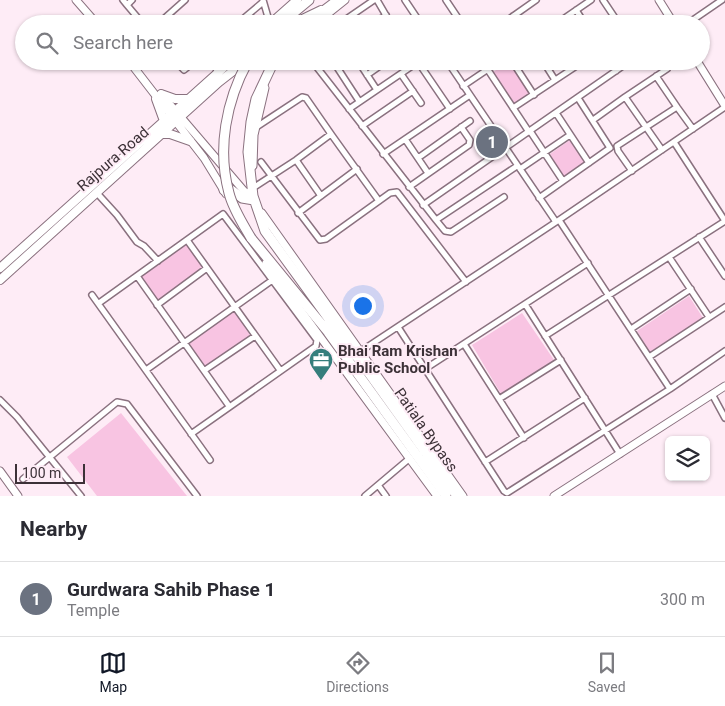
<!DOCTYPE html>
<html lang="en">
<head>
<meta charset="utf-8">
<style>
	:root { --surface:#fff; --page:#f7f7f7; --text:#2b2b33; --muted:#7c7c81; --line:#e1e1e2; --accent:#111827 }
	body { margin:0; font-family:Roboto,sans-serif; background:var(--page); color:var(--text) }
	.controls { position:absolute; right:15px; bottom:15px; display:grid; overflow:hidden; border-radius:8px; box-shadow:0 1px 4px #0004 }
	.controls button { width:45px; height:45px; display:grid; place-items:center; padding:0; border:0; border-bottom:1px solid var(--line); background:var(--surface); color:var(--text); font:25px sans-serif }
	.scale { position:absolute; left:15px; bottom:12px; width:70px; box-sizing:border-box; padding-left:5px; border:2px solid #3c3137; border-top:0; font-size:14px; line-height:18px; white-space:nowrap; color:#3c3137; -webkit-text-stroke:4px #feecf6; paint-order:stroke }
	.you { position:absolute; left:362px; top:305px; width:18px; height:18px; margin:-12px; border:4px solid #fff; border-radius:50%; background:#1a73e8; box-shadow:0 0 0 8px #1a73e833 }
	.badge { display:grid; place-items:center; width:32px; height:32px; border-radius:50%; background:var(--accent); color:#fff; font-size:16px; font-weight:700 }
	.pin { position:absolute; translate:-50% -50%; border:2px solid #fff; box-shadow:0 1px 5px #0006 }
	.list { margin:0; padding:0; list-style:none }
	h2 { display:flex; justify-content:space-between; align-items:center; height:65px; margin:0; padding:0 20px; font-size:21px }
	h2 small { font-size:16px; font-weight:400; color:var(--muted) }
	.list li { display:grid; grid-template-columns:32px 1fr auto; gap:15px; align-items:center; box-sizing:border-box; height:75px; padding:0 20px; border-top:1px solid var(--line) }
	.list b { display:block; font-size:19px; white-space:nowrap }
	.list p { margin:0; font-size:16px; white-space:nowrap; color:var(--muted) }
	.list em { font-size:16px; font-style:normal; color:var(--muted) }
	.icon { flex:none; width:28px; height:28px; fill:none; stroke:currentColor; stroke-width:2; stroke-linecap:round; stroke-linejoin:round }
	.map { position:relative; flex:none; width:725px; height:496px; overflow:hidden }
	.search { position:absolute; background:var(--surface); box-shadow:0 1px 4px #0004; left:15px; right:15px; top:15px; height:55px; display:flex; align-items:center; gap:12px; box-sizing:border-box; padding:0 18px; border-radius:28px; color:var(--muted); font-size:19px }
	.sheet { height:140px; background:var(--surface) }
	nav { display:flex; justify-content:space-around; align-items:center; box-sizing:border-box; height:70px; border-top:1px solid var(--line); background:var(--surface); font-size:14px; color:var(--muted) }
	nav a { display:grid; justify-items:center; gap:2px }
	nav .on { color:var(--accent) }
	.map>svg:first-child { display:block }
</style>
</head>
<body>
<div class="map">
<svg width="725" height="496" viewBox="0 0 725 496">
	<rect width="100%" height="100%" fill="#feecf6"/>
	<path fill="#f8c4e2" d="M509,62L532,95L515,106L493,72Z
		M570,140L586,163L564,178L550,154Z
		M186,244L204,268L158,301L140,277Z
		M689,296L703,318L650,352L637,331Z
		M234,311L250,335L206,367L188,342Z
		M522,313L554,360L501,394L472,345Z
		M121,413L187,496H97L67,457Z"/>
	<g fill="none" stroke-linecap="round" stroke-linejoin="round">
		<defs>
			<path id="street" d="M123,0L127,5L132,0
				M263,0L270,24
				M377,0L391,24
				M405,0L421,24
				M446,0L462,24
				M603,0L619,24
				M127,5L143,24
				M576,10L585,24
				M513,16L518,24
				M158,24L185,0
				M237,24L263,2
				M339,24L374,0
				M374,24L386,15
				M502,24L536,0
				M556,24L591,0
				M687,24L722,0
				M175,61L184,70L195,61
				M312,61L436,220L517,166
				M333,61L359,101
				M358,61L377,90
				M447,61L556,222
				M512,61L534,95
				M543,61L555,80
				M610,61L616,71
				M488,70L529,132
				M401,74L421,103
				M216,75L218,61
				M367,75L387,61
				M656,76L677,107
				M463,86L500,61
				M625,97L667,69
				M513,108L584,61
				M349,109L418,62L450,109
				M556,113L589,163
				M593,120L625,97L662,150
				M362,126L413,91
				M255,128L302,97L306,98L331,134
				M530,131L563,181
				M405,139L428,173
				M674,142L725,221
				M383,154L470,95
				M418,158L470,121
				M296,160L321,196
				M261,162L320,240L326,239L390,193L397,192L466,282
				M520,169L570,135
				M632,171L618,151L617,146L677,107L693,129
				M256,186L296,160L331,134L379,201
				M409,187L469,145L470,140L461,127
				M96,192L117,215L137,242L144,246L158,261
				M539,198L610,148L578,98
				M423,205L630,61
				M298,213L357,169
				M436,220L445,231L451,232L504,197
				M559,220L670,389L725,351
				M699,237L725,276
				M187,240L280,370
				M669,257L709,317
				M137,276L229,406
				M92,295L210,460
				M99,303L223,214L317,340L316,346L191,434
				M525,304L620,454
				M157,305L207,268
				M398,327L504,491L507,493L670,389
				M631,329L691,289
				M545,336L725,221
				M464,344L524,438
				M358,353L556,222L725,107
				M649,357L725,307
				M425,369L588,263
				M146,370L271,281
				M205,370L255,336
				M712,394L725,418
				M499,399L561,360
				M0,400L17,417L81,496
				M485,462L585,398
				M23,479L117,402L127,404L197,496
				M378,485L386,496
				M365,496L410,458"/>
			<path id="secondary" d="M76,0L97,24
				M659,0L674,24
				M315,24L345,0
				M129,61L204,158L226,194
				M697,61L725,106
				M161,94L244,191L253,196
				M253,166L254,135L265,88
				M262,213L463,496
				M266,263L437,496
				M0,471L18,496
				M554,496L725,386"/>
			<path id="primary" d="M270,24L297,0
				M292,24L321,10
				M161,94L175,99H189
				M156,99L164,121
				M161,134H170L190,141
				M0,268L231,61
				M0,280L219,82L246,61"/>
			<path id="highway" d="M280,24L309,0
				M306,24L338,0
				M274,61L256,99L251,122L248,152L253,196L265,231L353,352
				M224,190L230,189L242,198L254,200
				M251,238L328,332L346,357
				M358,358L457,496
				M350,363L446,496"/>
		</defs>
		<use href="#street" stroke="#8a717f" stroke-width="8"/>
		<use href="#secondary" stroke="#8a717f" stroke-width="9"/>
		<use href="#primary" stroke="#8a717f" stroke-width="10"/>
		<use href="#highway" stroke="#8a717f" stroke-width="11"/>
		<use href="#street" stroke="#fff" stroke-width="5"/>
		<use href="#secondary" stroke="#fff" stroke-width="7"/>
		<use href="#primary" stroke="#fff" stroke-width="8"/>
		<use href="#highway" stroke="#fff" stroke-width="9"/>
		<defs>
			<path id="highway-bridge" d="M248,61C226,101 217,149 229,193C233,209 243,224 251,238
				M353,352L358,358
				M346,357L350,363"/>
		</defs>
		<use href="#highway-bridge" stroke="#8a717f" stroke-width="11" stroke-linecap="butt"/>
		<use href="#highway-bridge" stroke="#fff" stroke-width="9"/>
	</g>
	<defs>
		<symbol id="office-pin" viewBox="-11 -11 22 30"><path d="M0 17L-7.5 6A9.5 9.5 0 1 1 7.5 6Z" fill="#357e7c" stroke="#feecf6"/><path d="M-6-3h4V-5.5h4V-3h4V5H-6ZM-1-4.5V-3h2v-1.5ZM-6 0V1H6V0Z" fill="#fff"/></symbol>
	</defs>
	<g fill-rule="evenodd">
		<use href="#office-pin" x="307" y="346" width="28" height="38"/>
	</g>
	<g text-anchor="middle" stroke-width="4" stroke-linejoin="round" paint-order="stroke">
		<g font-size="15" fill="#3c3137" stroke="#feecf6">
			<text transform="translate(113 159) rotate(-41)" y="5">Rajpura Road</text>
			<text transform="translate(426 430) rotate(55)" y="5">Patiala Bypass</text>
		</g>
		<g font-size="15" font-weight="bold" fill="#3c3137" stroke="#feecf6" text-anchor="start">
			<text x="338" y="356">Bhai Ram Krishan<tspan x="338" dy="17">Public School</tspan></text>
		</g>
	</g>
</svg>
<div class="controls">
<button><svg class="icon" aria-label="layers" viewBox="0 0 24 24"><path d="M12 4l9 5-9 5-9-5zM3 14l9 5 9-5"/></svg></button>
</div>
<div class="scale">100 m</div>
<div class="you"></div>
<div class="pin badge" style="left:492px;top:142px;background:#6b7280">1</div>
<div class="search"><svg class="icon" aria-label="search" viewBox="0 0 24 24"><circle cx="10" cy="10" r="6"/><path d="M15 15l6 6"/></svg>Search here</div>
</div>
<section class="sheet">
<h2>Nearby<small></small></h2>
<ul class="list">
<li><span class="badge" style="background:#6b7280">1</span><div><b>Gurdwara Sahib Phase 1</b><p>Temple</p></div><em>300 m</em></li>
</ul>
</section>
<nav>
<a class="on"><svg class="icon" aria-label="map" viewBox="0 0 24 24"><path d="M3 6l6-2 6 2 6-2v14l-6 2-6-2-6 2zM9 4v14M15 6v14"/></svg>Map</a>
<a><svg class="icon" aria-label="directions" viewBox="0 0 24 24"><path d="M12 3l9 9-9 9-9-9zM9 14v-3h6M13 9l2 2-2 2"/></svg>Directions</a>
<a><svg class="icon" aria-label="saved" viewBox="0 0 24 24"><path d="M7 4h10v16l-5-4-5 4z"/></svg>Saved</a>
</nav>
</body>
</html>
